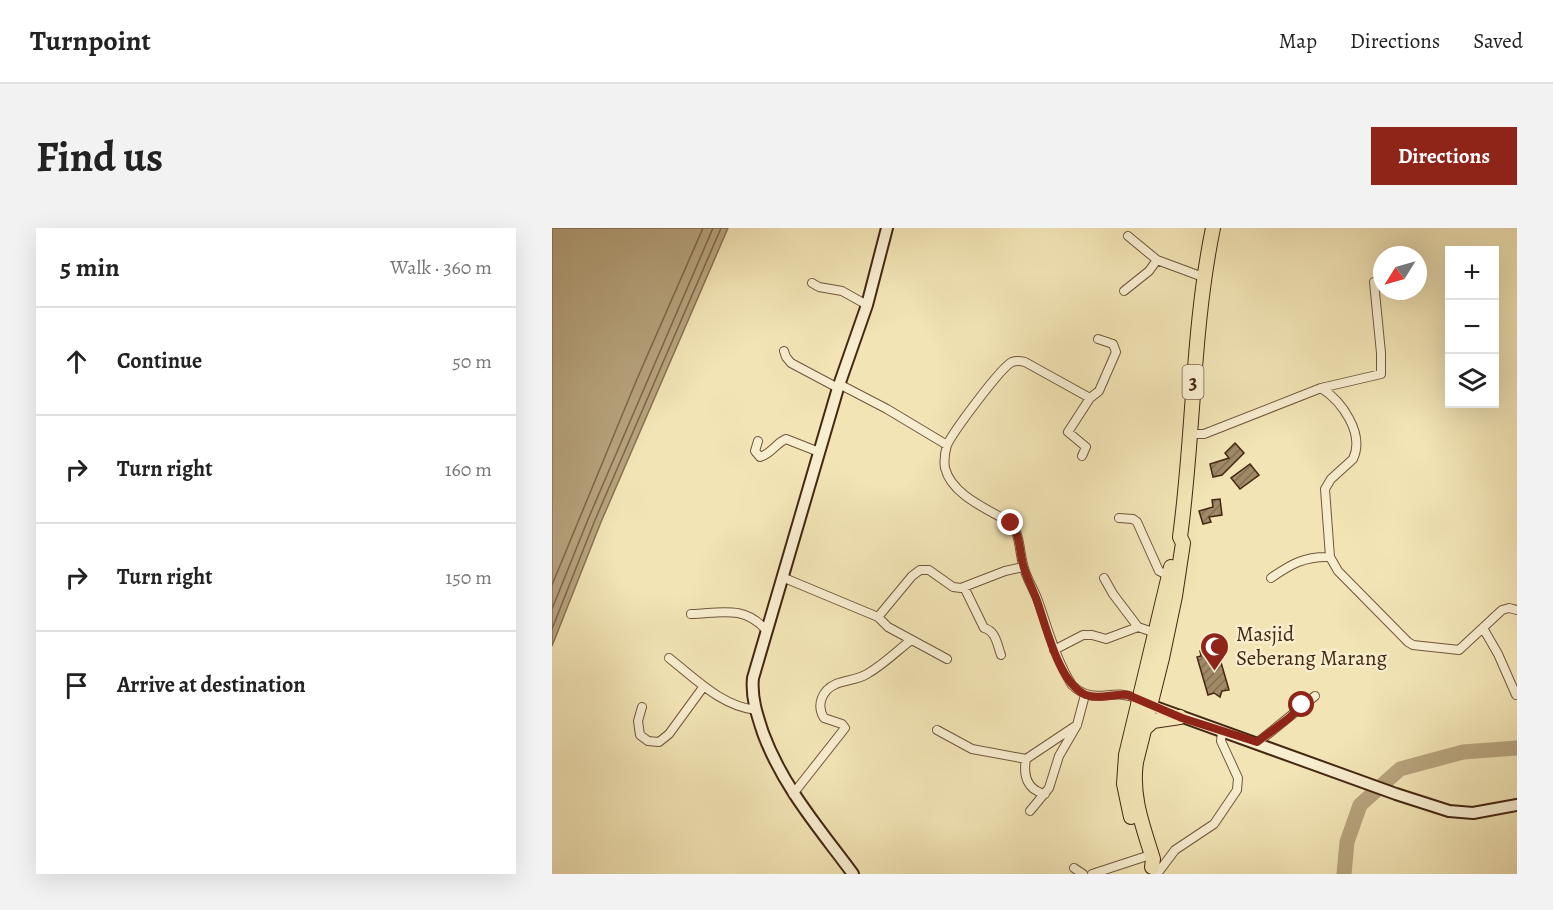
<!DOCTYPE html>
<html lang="en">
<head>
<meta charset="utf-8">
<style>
	:root { --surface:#fff; --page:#f2f2f2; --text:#222; --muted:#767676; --line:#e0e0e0; --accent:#8f2418 }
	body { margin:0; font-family:Alegreya,serif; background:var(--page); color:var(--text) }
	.controls { position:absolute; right:18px; top:18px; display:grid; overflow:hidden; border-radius:0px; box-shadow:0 6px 24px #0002 }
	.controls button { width:54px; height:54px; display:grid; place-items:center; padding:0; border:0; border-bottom:2px solid var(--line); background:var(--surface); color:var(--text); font:30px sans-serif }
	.compass { position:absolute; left:821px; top:18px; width:54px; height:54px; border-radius:50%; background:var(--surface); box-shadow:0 6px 24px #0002; rotate:233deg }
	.stop { position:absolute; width:18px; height:18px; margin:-14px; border:4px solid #8f2418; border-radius:50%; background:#fff }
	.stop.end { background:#8f2418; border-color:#fff; box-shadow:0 2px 6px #0008 }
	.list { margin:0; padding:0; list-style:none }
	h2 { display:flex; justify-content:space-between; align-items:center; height:78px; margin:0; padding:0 24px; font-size:26px }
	h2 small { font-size:20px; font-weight:400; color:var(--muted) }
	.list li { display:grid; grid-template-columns:39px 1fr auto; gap:18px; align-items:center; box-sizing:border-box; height:108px; padding:0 24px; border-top:2px solid var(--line) }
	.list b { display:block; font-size:22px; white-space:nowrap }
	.list em { font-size:20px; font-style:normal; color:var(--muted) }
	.icon { flex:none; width:33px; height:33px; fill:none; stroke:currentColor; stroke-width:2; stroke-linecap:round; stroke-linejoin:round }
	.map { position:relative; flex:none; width:965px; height:646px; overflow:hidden; border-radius:0px }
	header { display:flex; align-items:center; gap:36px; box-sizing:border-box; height:84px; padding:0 30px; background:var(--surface); border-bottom:2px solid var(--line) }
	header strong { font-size:28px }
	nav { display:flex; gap:33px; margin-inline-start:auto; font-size:21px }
	.intro { display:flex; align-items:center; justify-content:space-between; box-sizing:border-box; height:144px; padding:0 36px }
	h1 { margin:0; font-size:42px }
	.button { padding:15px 27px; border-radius:0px; background:var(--accent); color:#fff; font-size:21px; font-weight:700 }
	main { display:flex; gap:36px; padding:0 36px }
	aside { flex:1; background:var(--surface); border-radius:0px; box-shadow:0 6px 24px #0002 }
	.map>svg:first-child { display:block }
</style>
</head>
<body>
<header>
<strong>Turnpoint</strong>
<nav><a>Map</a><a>Directions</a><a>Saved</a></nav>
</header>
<div class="intro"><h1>Find us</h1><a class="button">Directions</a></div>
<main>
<aside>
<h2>5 min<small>Walk · 360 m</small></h2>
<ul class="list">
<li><svg class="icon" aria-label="ahead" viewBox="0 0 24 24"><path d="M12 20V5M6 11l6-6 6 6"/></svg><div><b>Continue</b></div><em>50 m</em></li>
<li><svg class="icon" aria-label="right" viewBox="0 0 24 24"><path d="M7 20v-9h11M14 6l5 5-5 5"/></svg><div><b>Turn right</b></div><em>160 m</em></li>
<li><svg class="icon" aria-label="right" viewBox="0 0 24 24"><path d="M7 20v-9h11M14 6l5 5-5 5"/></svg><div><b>Turn right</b></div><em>150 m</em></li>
<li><svg class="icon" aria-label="arrive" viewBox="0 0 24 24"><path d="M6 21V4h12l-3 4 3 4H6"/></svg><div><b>Arrive at destination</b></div></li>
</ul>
</aside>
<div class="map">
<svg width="965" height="646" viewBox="0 0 965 646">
	<defs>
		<pattern id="building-hatch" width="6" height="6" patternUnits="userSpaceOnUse" patternTransform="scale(1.5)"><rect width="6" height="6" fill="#9f8967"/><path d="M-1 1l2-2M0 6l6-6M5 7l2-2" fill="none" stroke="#837053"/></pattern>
	</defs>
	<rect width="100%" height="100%" fill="#f2e4b5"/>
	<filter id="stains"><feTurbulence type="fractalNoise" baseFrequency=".00333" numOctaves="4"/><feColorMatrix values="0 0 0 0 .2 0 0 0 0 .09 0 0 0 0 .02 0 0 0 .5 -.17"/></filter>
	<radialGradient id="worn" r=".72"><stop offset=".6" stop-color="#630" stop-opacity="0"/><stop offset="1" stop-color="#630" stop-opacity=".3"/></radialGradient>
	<path fill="#b7a47e" stroke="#897253" stroke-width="1.5" d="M0,0H176L49,294L0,418Z"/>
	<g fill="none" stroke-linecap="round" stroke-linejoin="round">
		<path stroke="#7e6648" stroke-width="1.5" d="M0,357L85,151L151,0
			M0,381L37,289L161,0
			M0,401L43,292L169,0"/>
		<path stroke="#b7a47e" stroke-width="15" d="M792,646L795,614L808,577L848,541L911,524L965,520"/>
	</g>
	<path fill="url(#building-hatch)" stroke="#452712" stroke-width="1.5" d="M683,215L692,225L670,247L661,249L658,236L677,230L673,225Z
		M698,236L707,247L688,261L679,250Z
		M668,271L670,287L657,289L659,294L651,296L647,283L661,279L660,272Z
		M660,420L661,425L666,424L677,462L670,463L668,469L662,465L656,467L645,429L649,428L648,423Z"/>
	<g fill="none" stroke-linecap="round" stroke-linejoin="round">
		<defs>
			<path id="street" d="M576,8L605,32L651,49
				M260,55L267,59L290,63L315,77
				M572,63L597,43L605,32
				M232,123L234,129L239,135L286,160
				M287,156L335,181L395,217
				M769,160L829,146V125L822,54
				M538,170L473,134C469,133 465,132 460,134C449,139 401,204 395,217C393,224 392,234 393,240C400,268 438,282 459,295C469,308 467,325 472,340C475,351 481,360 485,370C496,400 503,430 520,457C544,480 561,457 587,472
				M639,206H652L769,160C790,173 813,206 801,231L779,251L773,261L778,329L786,343L856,414L861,417L907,422L950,382L957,380L965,382
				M206,213L203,223L208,229C219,226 224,215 234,211L267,224
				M530,228L534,219L516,204L538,170L547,163L564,124L561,116L546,111
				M567,290L581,291L585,294L607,343L617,348
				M230,349L326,389L360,348L368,342H377L401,359L409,360L453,343L471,339
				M552,350L561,366L586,399
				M719,350C739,336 753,328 778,329
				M412,359L432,400C444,403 445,416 449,427
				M139,386C169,385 192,377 214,402
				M326,389L336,399L395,431
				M931,400L946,426L964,467
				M502,422L531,407H540L554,411L586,399L604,405
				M117,430C144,451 169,478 204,482
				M90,479L86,493L88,507L96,513L107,514L117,506L152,458
				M385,502L420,521L474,531L525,497
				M705,515L763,468
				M474,531C471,548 475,562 493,566
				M241,566L293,500L290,496L272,490C264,477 270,462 284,456C294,452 305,452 315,446C331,437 345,423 359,412
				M478,583L497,560L507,528L525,497L533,467
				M522,640L531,646
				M540,646L592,629
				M605,646L623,622L662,596L685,562L686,550L669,513L670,504"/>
			<path id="secondary" d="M592,475L844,566L897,583L921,585L965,577
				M301,646C267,600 231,559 211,505C205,487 199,469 201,450L286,160L315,77L335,0"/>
			<path id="highway" d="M591,502L601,493L628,489
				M579,589L572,556L574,527L619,339
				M600,639L601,631C591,598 579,569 584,534L610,430L623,368L631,315L628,309C642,206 640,102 661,0"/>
		</defs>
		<use href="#street" stroke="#70563b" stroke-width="10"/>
		<use href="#secondary" stroke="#452712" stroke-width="14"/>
		<use href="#highway" stroke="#452712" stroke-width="16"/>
		<use href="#street" stroke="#f7edcf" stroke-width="8"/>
		<use href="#secondary" stroke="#f7edcf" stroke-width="10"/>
		<use href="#highway" stroke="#f2e4b5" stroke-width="14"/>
	</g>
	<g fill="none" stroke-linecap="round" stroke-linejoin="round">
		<path stroke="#8f2418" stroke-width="8" d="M459,295C469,308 467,325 472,340C475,350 480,360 484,370C494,397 506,455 534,467C547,472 563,465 576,467L630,490L705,514L737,490L750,477"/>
	</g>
	<defs>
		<symbol id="mosque-pin" viewBox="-11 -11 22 30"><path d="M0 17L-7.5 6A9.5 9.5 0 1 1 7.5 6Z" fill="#8f2418" stroke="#f7edcf"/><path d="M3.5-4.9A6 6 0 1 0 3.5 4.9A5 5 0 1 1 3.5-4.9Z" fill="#fff"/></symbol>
	</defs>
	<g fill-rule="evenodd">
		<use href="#mosque-pin" x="646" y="402" width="33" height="45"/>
	</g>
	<g text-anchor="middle" stroke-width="5" stroke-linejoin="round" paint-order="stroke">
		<rect fill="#f7edcf" stroke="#7a624b" stroke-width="1.5" x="630.5" y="137" width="21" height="34" rx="4.5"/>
		<g font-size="20" font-weight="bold" fill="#452712">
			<text x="641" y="161">3</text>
		</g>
		<g font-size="21" fill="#452712" stroke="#f7edcf" text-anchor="start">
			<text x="684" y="413">Masjid<tspan x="684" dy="24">Seberang Marang</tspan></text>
		</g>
	</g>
	<rect width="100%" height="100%" filter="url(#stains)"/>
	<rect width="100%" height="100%" fill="url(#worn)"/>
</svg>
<div class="controls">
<button>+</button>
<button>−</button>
<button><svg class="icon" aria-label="layers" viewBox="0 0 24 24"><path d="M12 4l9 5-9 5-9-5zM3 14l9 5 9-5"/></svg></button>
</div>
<svg class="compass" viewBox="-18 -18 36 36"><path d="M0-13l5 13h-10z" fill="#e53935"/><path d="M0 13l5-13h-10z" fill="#767676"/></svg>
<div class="stop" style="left:750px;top:477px"></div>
<div class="stop end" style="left:459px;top:295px"></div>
</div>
</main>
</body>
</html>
